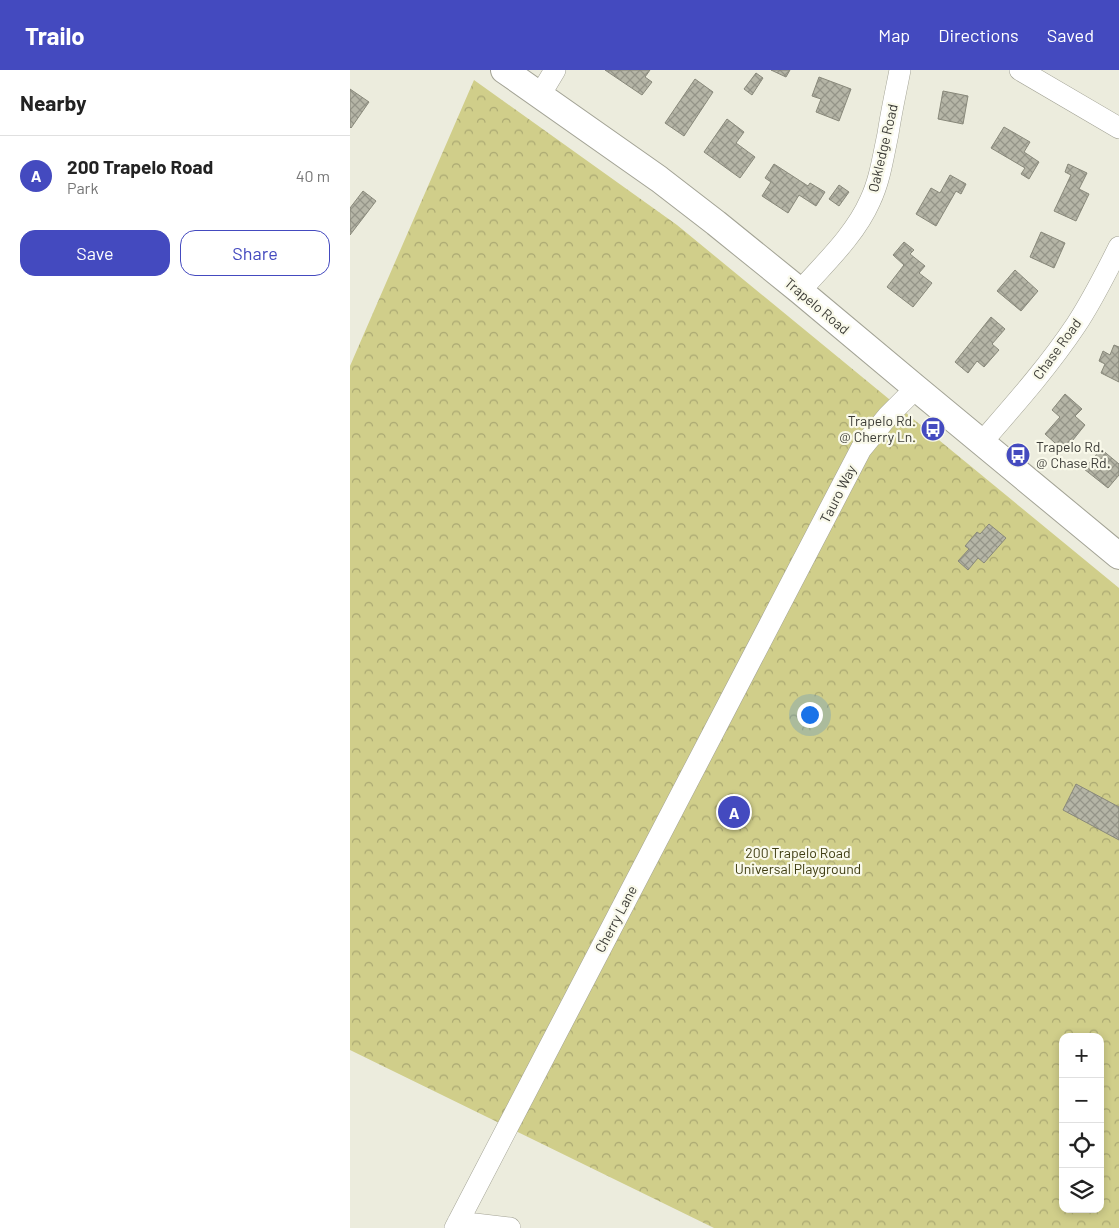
<!DOCTYPE html>
<html lang="en">
<head>
<meta charset="utf-8">
<style>
	:root { --surface:#fff; --page:#f2f2f2; --text:#222; --muted:#767676; --line:#e0e0e0; --accent:#444abf }
	body { margin:0; font-family:Barlow,sans-serif; background:var(--page); color:var(--text) }
	.controls { position:absolute; right:15px; bottom:15px; display:grid; overflow:hidden; border-radius:10px; box-shadow:0 2px 8px #0003 }
	.controls button { width:45px; height:45px; display:grid; place-items:center; padding:0; border:0; border-bottom:1px solid var(--line); background:var(--surface); color:var(--text); font:25px sans-serif }
	.you { position:absolute; left:459px; top:644px; width:18px; height:18px; margin:-12px; border:4px solid #fff; border-radius:50%; background:#1a73e8; box-shadow:0 0 0 8px #1a73e833 }
	.badge { display:grid; place-items:center; width:32px; height:32px; border-radius:50%; background:var(--accent); color:#fff; font-size:16px; font-weight:700 }
	.pin { position:absolute; translate:-50% -50%; border:2px solid #fff; box-shadow:0 1px 5px #0006 }
	.list { margin:0; padding:0; list-style:none }
	h2 { display:flex; justify-content:space-between; align-items:center; height:65px; margin:0; padding:0 20px; font-size:21px }
	h2 small { font-size:16px; font-weight:400; color:var(--muted) }
	.list li { display:grid; grid-template-columns:32px 1fr auto; gap:15px; align-items:center; box-sizing:border-box; height:80px; padding:0 20px; border-top:1px solid var(--line) }
	.list b { display:block; font-size:19px; white-space:nowrap }
	.list p { margin:0; font-size:16px; white-space:nowrap; color:var(--muted) }
	.list em { font-size:16px; font-style:normal; color:var(--muted) }
	.actions { display:flex; gap:10px; padding:15px 20px }
	.actions a { flex:1; padding:11px 0; border:1px solid var(--accent); border-radius:15px; text-align:center; font-size:18px; color:var(--accent) }
	.actions .main { background:var(--accent); color:#fff }
	.icon { flex:none; width:28px; height:28px; fill:none; stroke:currentColor; stroke-width:2; stroke-linecap:round; stroke-linejoin:round }
	.map { position:relative; flex:none; width:769px; height:1158px; overflow:hidden }
	header { display:flex; align-items:center; gap:30px; box-sizing:border-box; height:70px; padding:0 25px; background:var(--accent); color:#fff }
	header strong { font-size:24px }
	nav { display:flex; gap:28px; margin-inline-start:auto; font-size:18px }
	main { display:flex }
	aside { flex:1; background:var(--surface) }
	.map>svg:first-child { display:block }
</style>
</head>
<body>
<header>
<strong>Trailo</strong>
<nav><a>Map</a><a>Directions</a><a>Saved</a></nav>
</header>
<main>
<aside>
<h2>Nearby<small></small></h2>
<ul class="list">
<li><span class="badge">A</span><div><b>200 Trapelo Road</b><p>Park</p></div><em>40 m</em></li>
</ul>
<div class="actions"><a class="main">Save</a><a>Share</a></div>
</aside>
<div class="map">
<svg width="769" height="1158" viewBox="0 0 769 1158">
	<defs>
		<pattern id="park-crowns" width="20" height="18" patternUnits="userSpaceOnUse" patternTransform="scale(1.25)"><rect width="20" height="18" fill="#d0ce8a"/><path d="M2 6a3 3 0 1 1 6 0M12 15a3 3 0 1 1 6 0" fill="none" stroke="#aaa872"/></pattern>
		<pattern id="building-cross-hatch" width="8" height="8" patternUnits="userSpaceOnUse" patternTransform="scale(1.25)"><rect width="8" height="8" fill="#b5b5a6"/><path d="M0 0l8 8M0 8l8-8" fill="none" stroke="#949488"/></pattern>
	</defs>
	<rect width="100%" height="100%" fill="#ececdd"/>
	<path fill="url(#park-crowns)" fill-rule="evenodd" d="M124,10L327,155L769,518V1158H364L0,980V296ZM713,967H750V1139H713Z"/>
	<path fill="url(#building-cross-hatch)" stroke="#88887a" d="M255,0H300L295,7L302,12L292,25Z
		M421,0H440L436,7Z
		M406,3L413,8L402,25L394,19Z
		M469,7L501,19L489,51L466,42L471,29L462,26Z
		M345,9L363,22L334,66L315,53Z
		M0,19L19,32L1,58L0,57Z
		M593,21L618,26L613,54L588,49Z
		M377,49L394,62L386,73L405,87L390,108L354,82Z
		M654,57L680,72L674,82L689,92L679,109L671,104L675,98L641,78Z
		M424,94L458,116L460,113L475,122L466,136L449,125L438,143L412,126L421,112L415,108Z
		M718,94L737,103L729,119L739,124L726,151L704,141L721,105L715,102Z
		M600,105L616,114L611,124L606,121L586,156L566,144L581,118L590,123Z
		M489,115L499,122L489,136L479,129Z
		M13,121L26,131L0,165V138Z
		M691,162L715,173L704,198L680,187Z
		M554,172L564,180L560,184L575,196L569,203L582,213L563,237L537,217L554,195L543,185Z
		M665,200L688,221L671,241L647,221Z
		M641,247L655,259L642,274L649,280L634,297L627,291L618,303L605,292Z
		M764,275L769,277V312L751,303L755,294L749,291L753,281L760,285Z
		M715,324L732,339L725,346L735,355L714,381L695,364L710,347L702,340Z
		M751,379L769,394V405L758,418L734,399Z
		M639,454L656,468L634,493L628,488L618,500L608,491L619,479L615,476L627,462L630,464Z
		M726,714L769,737V770L713,740Z"/>
	<g fill="none" stroke-linecap="round" stroke-linejoin="round">
		<defs>
			<path id="minor" d="M670,0L769,58
				M190,25L205,0
				M450,221C475,193 505,165 520,131C530,110 533,87 538,64C541,43 546,21 550,0
				M632,372C665,334 698,297 726,255C742,231 756,203 769,177
				M108,1152L160,1158
				M105,1158L511,379L538,346L566,318"/>
			<path id="major" d="M154,0L309,109L366,153L450,221L566,318L769,486"/>
		</defs>
		<use href="#minor" stroke="#a3a395" stroke-width="22"/>
		<use href="#major" stroke="#a3a395" stroke-width="28"/>
		<use href="#minor" stroke="#fff" stroke-width="21"/>
		<use href="#major" stroke="#fff" stroke-width="26"/>
	</g>
	<defs>
		<symbol id="bus-disc" viewBox="-11 -11 22 22"><circle r="9.5" fill="#444abf" stroke="#f9f9ea"/><path d="M-5-6H5V4H4V6H2V4H-2V6H-4V4H-5ZM-3.5-4V0h7V-4ZM-3.5 1.2v1.5H-2V1.2ZM2 1.2v1.5H3.5V1.2Z" fill="#fff"/></symbol>
	</defs>
	<g fill-rule="evenodd">
		<use href="#bus-disc" x="569" y="345" width="28" height="28"/>
		<use href="#bus-disc" x="654" y="371" width="28" height="28"/>
	</g>
	<g text-anchor="middle" stroke-width="4.5" stroke-linejoin="round" paint-order="stroke">
		<g font-size="14" fill="#3b3b36" stroke="#f9f9ea">
			<text transform="translate(533 78) rotate(-77)" y="5">Oakledge Road</text>
			<text transform="translate(467 236) rotate(40)" y="5">Trapelo Road</text>
			<text transform="translate(707 279) rotate(-54)" y="5">Chase Road</text>
			<text transform="translate(488 424) rotate(-63)" y="5">Tauro Way</text>
			<text transform="translate(266 849) rotate(-62)" y="5">Cherry Lane</text>
		</g>
		<g font-size="14" fill="#3b3b36" stroke="#f9f9ea" text-anchor="end">
			<text x="566" y="356">Trapelo Rd.<tspan x="566" dy="16">@ Cherry Ln.</tspan></text>
			<text x="686" y="382" text-anchor="start">Trapelo Rd.<tspan x="686" dy="16">@ Chase Rd.</tspan></text>
		</g>
		<g font-size="14" fill="#3f3d12" stroke="#f9f9ea">
			<text x="448" y="788">200 Trapelo Road<tspan x="448" dy="16">Universal Playground</tspan></text>
		</g>
	</g>
</svg>
<div class="controls">
<button>+</button>
<button>−</button>
<button><svg class="icon" aria-label="locate" viewBox="0 0 24 24"><circle cx="12" cy="12" r="6"/><path d="M12 2v4M12 18v4M2 12h4M18 12h4"/></svg></button>
<button><svg class="icon" aria-label="layers" viewBox="0 0 24 24"><path d="M12 4l9 5-9 5-9-5zM3 14l9 5 9-5"/></svg></button>
</div>
<div class="you"></div>
<div class="pin badge" style="left:384px;top:742px">A</div>
</div>
</main>
</body>
</html>
